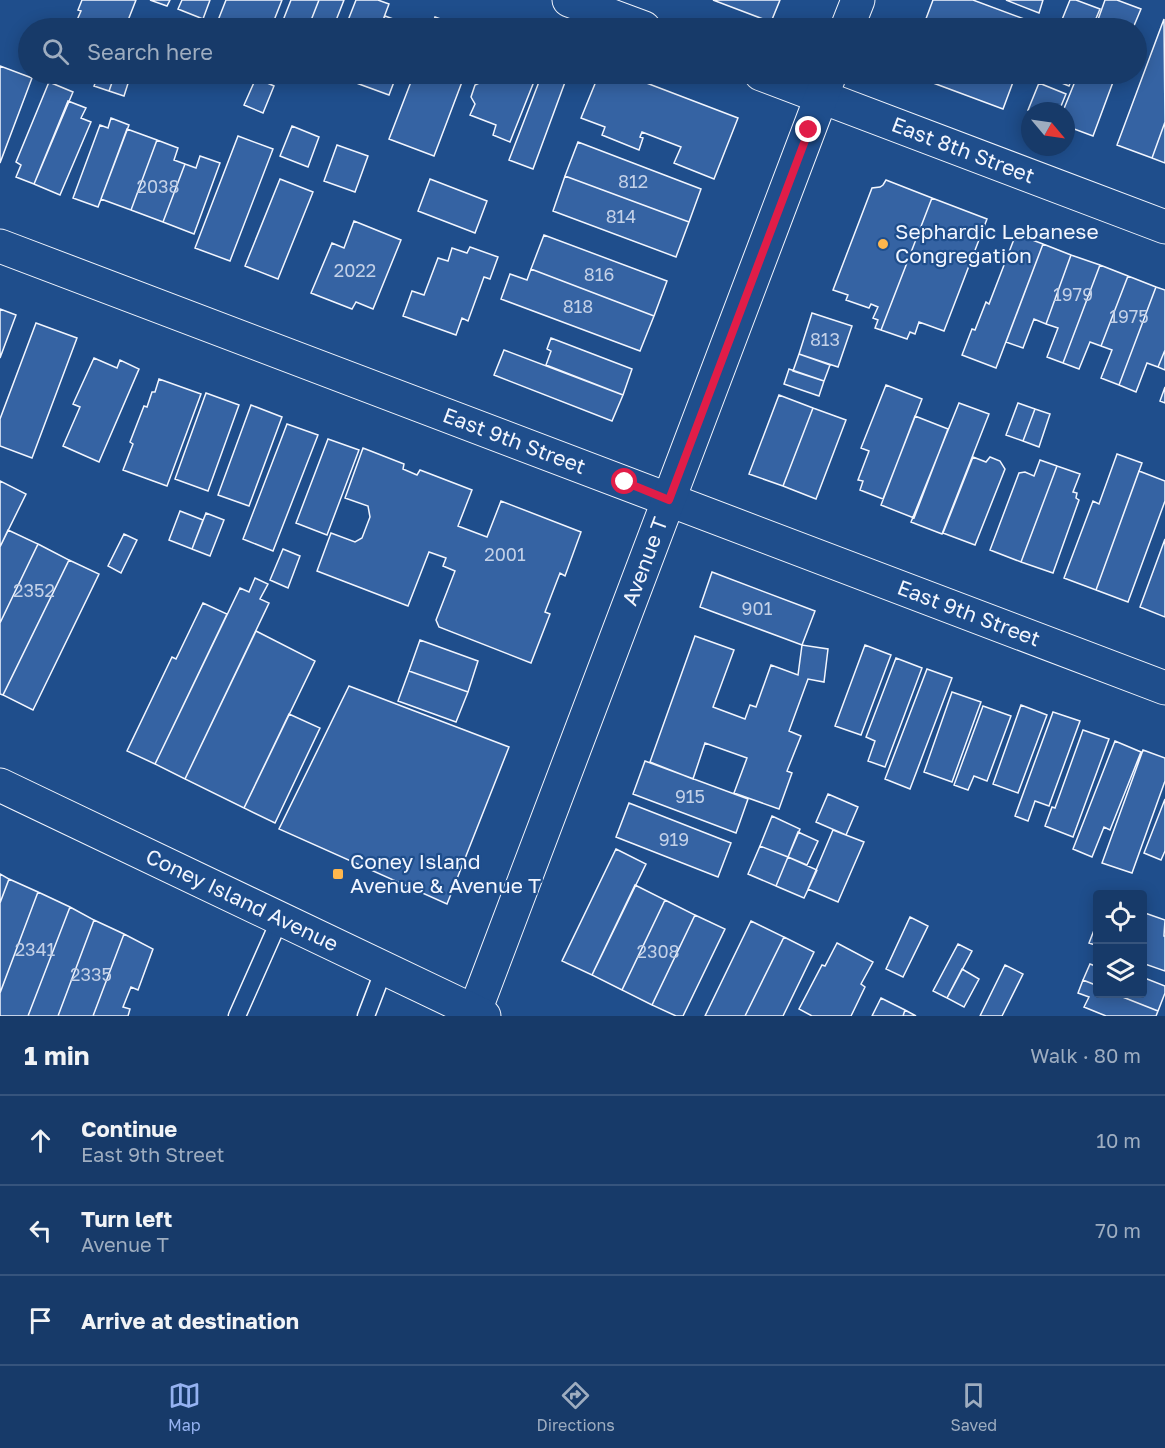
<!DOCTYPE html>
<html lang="en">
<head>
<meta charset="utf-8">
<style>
	:root { --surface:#173a69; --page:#244571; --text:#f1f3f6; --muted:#9eadc0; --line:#36547d; --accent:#95b2f1 }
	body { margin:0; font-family:"Golos Text",sans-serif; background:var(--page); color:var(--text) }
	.controls { position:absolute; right:18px; bottom:18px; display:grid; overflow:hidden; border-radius:6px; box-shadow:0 3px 15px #0003 }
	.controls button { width:54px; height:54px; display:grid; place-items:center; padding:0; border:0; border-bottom:2px solid var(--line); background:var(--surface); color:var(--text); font:30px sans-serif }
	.compass { position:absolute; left:1021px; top:102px; width:54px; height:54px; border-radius:50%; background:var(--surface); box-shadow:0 3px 15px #0003; rotate:119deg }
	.stop { position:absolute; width:18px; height:18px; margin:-14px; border:4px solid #e11d48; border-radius:50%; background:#fff }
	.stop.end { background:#e11d48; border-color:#fff; box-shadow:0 2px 6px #0008 }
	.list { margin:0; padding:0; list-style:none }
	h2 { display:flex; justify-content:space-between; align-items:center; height:78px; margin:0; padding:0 24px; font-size:26px }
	h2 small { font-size:20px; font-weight:400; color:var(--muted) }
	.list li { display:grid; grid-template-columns:39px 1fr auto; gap:18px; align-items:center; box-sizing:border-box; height:90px; padding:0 24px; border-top:2px solid var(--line) }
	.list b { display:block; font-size:22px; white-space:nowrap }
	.list p { margin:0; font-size:20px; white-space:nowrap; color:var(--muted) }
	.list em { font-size:20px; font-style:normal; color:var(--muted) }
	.icon { flex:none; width:33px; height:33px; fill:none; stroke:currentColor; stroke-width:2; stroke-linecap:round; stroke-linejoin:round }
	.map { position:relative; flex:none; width:1165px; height:1016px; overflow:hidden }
	.search { position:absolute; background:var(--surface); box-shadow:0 3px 15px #0003; left:18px; right:18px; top:18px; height:66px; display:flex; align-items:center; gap:15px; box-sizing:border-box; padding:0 21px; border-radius:33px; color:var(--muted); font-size:22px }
	.sheet { height:348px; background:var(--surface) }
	nav { display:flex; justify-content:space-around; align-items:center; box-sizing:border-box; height:84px; border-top:2px solid var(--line); background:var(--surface); font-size:16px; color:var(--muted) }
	nav a { display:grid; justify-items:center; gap:3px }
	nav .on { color:var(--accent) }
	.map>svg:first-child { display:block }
</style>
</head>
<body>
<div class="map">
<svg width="1165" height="1016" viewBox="0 0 1165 1016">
	<rect width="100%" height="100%" fill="#1f4e8c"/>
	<path fill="#3563a3" stroke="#f2f6ff" stroke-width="1.5" d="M82,0H136L125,28H98L77,20L81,11L78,10Z
		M150,0H170L167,6Z
		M182,0H210L203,19L178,9Z
		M226,0H282L271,28H215Z
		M291,0H319L308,28H280Z
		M319,0H344L333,28H308Z
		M356,0H378L389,4L380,28H345Z
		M713,0H780L771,22Z
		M933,0H973L1035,23L1033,28H935L924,24Z
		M1006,0H1043L1039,13Z
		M1070,0H1076L1100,9L1092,28H1063L1059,27Z
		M1105,0H1117L1141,9L1133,28H1095Z
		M385,16L415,27L414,28H380Z
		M435,17L465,28H431Z
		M1164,19L1165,122L1152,158L1117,145Z
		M0,66L32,78L0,163Z
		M99,74H115L109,91L94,86Z
		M115,74H131L124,96L109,91Z
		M298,74H316L314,79Z
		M333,74H363L359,84Z
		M363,74H397L389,95L359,84Z
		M414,74H465L434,156L389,139Z
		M487,74H537L510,142L493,135L496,125L470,115L475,104L471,97L475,85L484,81Z
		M542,74H568L533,169L509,160Z
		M599,74H623L738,118L714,179L674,163L681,147L642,132L640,137L643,138L639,150L602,135L605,127L581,118Z
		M909,74H1016L1003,109Z
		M1042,74H1074L1069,86L1042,75Z
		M1078,74H1116L1093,136L1066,126V111H1063Z
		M256,78L274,86L263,113L244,105Z
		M49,82L73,92L34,184L16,177L21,165L16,162Z
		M1039,83L1066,94L1059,111L1028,110Z
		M68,101L86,108L81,118L91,122L60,195L34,184Z
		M111,118L129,125L98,207L73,198L100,125L108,128Z
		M1165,122V163L1152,158Z
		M292,126L319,137L308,167L280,156Z
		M127,129L157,140L131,210L101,199Z
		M238,136L273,149L230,261L195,248Z
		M157,140L178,148L174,160L185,164L163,222L131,210Z
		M578,142L701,189L689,222L565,176Z
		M337,145L368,156L355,192L324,181Z
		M200,156L220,163L194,234L163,222L185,164L196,168Z
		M565,176L689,222L676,257L553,211Z
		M280,179L313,192L278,279L245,266Z
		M430,179L487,201L475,233L418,211Z
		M886,180L932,198L881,330L875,328L878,320L873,318L878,307L871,304L869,308L846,300L848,295L833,290L872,188L880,187L883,185Z
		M932,198L987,219L944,331L919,322L915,334L910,332L907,339L881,330Z
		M354,221L401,240L373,309L356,302L352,309L311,293L332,243L344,248Z
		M1016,234L1043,244L996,368L962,355L972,329L975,330L986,302L989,304Z
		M544,235L667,281L654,316L531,269Z
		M1043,244L1071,255L1046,324L1034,319L1023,348L1006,342Z
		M470,247L498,257L490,279L484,277L468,321L462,318L456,335L403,316L412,291L424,295L438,258L448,261L452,248L467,253Z
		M1071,255L1100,265L1063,363L1047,357L1058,328L1046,324Z
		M1100,265L1128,276L1101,346L1090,342L1079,369L1063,363Z
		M531,269L654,316L640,351L501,299L510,274L527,280Z
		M1128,276L1156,287L1119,385L1101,378L1112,350L1101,346Z
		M1156,287L1165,290V350L1158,367L1147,363L1136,392L1119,385Z
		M0,309L16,315L0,358Z
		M812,313L852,326L838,367L799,354Z
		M36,323L77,338L32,458L0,446V419Z
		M551,338L632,369L623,395L546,365L551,351L547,349Z
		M504,350L623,395L612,421L494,375Z
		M1165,350V370L1158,367Z
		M799,354L830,365L824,381L793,371Z
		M94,358L117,368L120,360L139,369L99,462L63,446L80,407L73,404Z
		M789,369L824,381L819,396L784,384Z
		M159,379L201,394L167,486L123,470L133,444L130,442L144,406L147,407L152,392H155Z
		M886,385L922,399L883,499L860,490L863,481L858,480L869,451L861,448Z
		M1165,387V403L1160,401Z
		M206,393L239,405L208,491L175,479Z
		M779,395L813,408L783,486L749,474Z
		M959,403L989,414L942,534L911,522Z
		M1018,403L1035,409L1023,441L1006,435Z
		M251,405L282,417L249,506L218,495Z
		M813,408L846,420L816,499L783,486Z
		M1035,409L1050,414L1039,447L1023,441Z
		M915,416L948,429L914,518L881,505Z
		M287,424L318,435L273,551L243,539Z
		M328,439L359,450L327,535L296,523Z
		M363,448L404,464L403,469L417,475L420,470L472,490L458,526L487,537L501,501L581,532L565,576L560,573L545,612L550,614L531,663L439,627L436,620L455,571L443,566L446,558L429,552L408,606L317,571L331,533L355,542L362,538L370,517L368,506L345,498Z
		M1117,454L1142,463L1096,590L1064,578L1093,501L1099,504Z
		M973,457L986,462L990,457L1000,461L1005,469L975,545L943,533Z
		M1040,460L1057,466L1021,562L990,550L1019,473L1025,472L1034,476Z
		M1057,466L1080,474L1073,492L1077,493L1076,498L1079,500L1053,573L1021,562Z
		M1139,471L1165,481V501L1128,602L1096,590Z
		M0,481L26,494L0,547Z
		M180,511L203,520L192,549L169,540Z
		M206,513L224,520L210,556L192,549Z
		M8,530L38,544L0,623V547Z
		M124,534L137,540L121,573L108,566Z
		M1165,539V617L1140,607Z
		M38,544L69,560L3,695L0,694V623Z
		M283,549L300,556L288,588L270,580Z
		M69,560L99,574L33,710L3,695Z
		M712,572L815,611L802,645L700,607Z
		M255,578L268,584L260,599L269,603L185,779L155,764L240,588L249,592Z
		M203,603L227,614L155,764L127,751L172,657L176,659Z
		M256,631L315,661L244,808L185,779Z
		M695,636L734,650L713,707L745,719L750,705L756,707L771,665L798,675L802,645L828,649L824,682L808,679L789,731L801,736L787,771L792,773L779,809L734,793L747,758L705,743L693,779L650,762Z
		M420,640L478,661L468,692L409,671Z
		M865,645L891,655L861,735L835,726Z
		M896,658L922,668L885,767L868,761L875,741L866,737Z
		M927,669L952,678L910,789L885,779Z
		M409,671L468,692L456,722L398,701Z
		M349,686L509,747L447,904L279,829Z
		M952,692L981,702L952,782L924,772Z
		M1021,705L1047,715L1018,793L993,784Z
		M983,706L1011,716L987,781L974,776L968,790L954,785Z
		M1053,712L1080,721L1049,806L1035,801L1028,821L1015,816Z
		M289,714L320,728L275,823L244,808Z
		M1083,730L1109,739L1073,837L1045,826L1052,807L1055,808Z
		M1115,741L1141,752L1110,830L1104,827L1092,857L1073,849Z
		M1143,750L1165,758V781L1132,873L1102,863Z
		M645,761L748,799L736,833L633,794Z
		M828,794L858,807L846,835L816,822Z
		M1165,799V851L1161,860L1144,853Z
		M629,803L731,843L718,877L616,837Z
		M772,816L800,829L788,857L760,846Z
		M833,830L864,842L838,902L808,889Z
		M798,832L818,841L807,865L788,857Z
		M760,846L788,857L776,886L748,874Z
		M616,849L646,864L592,975L562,961Z
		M788,857L817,870L804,898L776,886Z
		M0,874L9,879L0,903Z
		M9,879L38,892L0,993V903Z
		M635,885L665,900L622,990L592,975Z
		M38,892L70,907L28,1016H0V993Z
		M665,900L695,915L652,1005L622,990Z
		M70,907L94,920L58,1016H28Z
		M1142,912L1165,920L1164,936H1165V971L1142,963Z
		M695,915L725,929L683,1016H676L652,1005Z
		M910,917L928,926L903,977L886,969Z
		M94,920L124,934L93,1016H58Z
		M1098,920V946L1089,943Z
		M751,921L784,937L745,1016H705Z
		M124,934L153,949L138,990L131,987L123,1007L130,1009L128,1016H93Z
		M784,937L814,952L783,1016H745Z
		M837,943L873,962L861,984L865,987L851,1016H812L799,1009L822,965L825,966Z
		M958,944L972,951L947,998L933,991Z
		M1090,964L1098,967V986L1083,980Z
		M1005,965L1023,974L1002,1016H980Z
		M962,969L979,979L964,1007L947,998Z
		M1142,977L1165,986V993L1158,1011L1115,994H1142Z
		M1083,980L1098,986V994H1115L1158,1011L1156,1016H1106L1084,1007L1089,997L1078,993Z
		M881,998L905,1010L903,1016H872Z
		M905,1010L916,1016H903Z"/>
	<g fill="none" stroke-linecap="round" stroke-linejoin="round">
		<defs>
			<path id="service" d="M237,1016L280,919
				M366,1016L384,969"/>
			<g id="minor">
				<path d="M569,0L644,28"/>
				<path d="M847,28L858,0"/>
				<path id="s1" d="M761,74L1165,227"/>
				<path id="s2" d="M0,246L1165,688"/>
				<path id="s3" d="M473,1016L830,74"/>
			</g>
			<g id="secondary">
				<path id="s4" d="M0,785L484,1016"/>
			</g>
		</defs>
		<use href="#service" stroke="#f2f6ff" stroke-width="19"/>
		<use href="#minor" stroke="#f2f6ff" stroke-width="35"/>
		<use href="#secondary" stroke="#f2f6ff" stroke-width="35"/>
		<use href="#service" stroke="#1f4e8c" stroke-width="16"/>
		<use href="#minor" stroke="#1f4e8c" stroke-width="33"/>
		<use href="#secondary" stroke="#1f4e8c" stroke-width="33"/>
	</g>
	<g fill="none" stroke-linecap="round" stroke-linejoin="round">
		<path stroke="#e11d48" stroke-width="8" d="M625,482L669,500L809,130"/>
	</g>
	<g fill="#ffb74d" stroke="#1f4e8c" stroke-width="2">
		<circle cx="883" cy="244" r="6"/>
		<rect x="332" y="868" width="12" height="12" rx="3"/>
	</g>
	<g text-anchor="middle" stroke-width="4.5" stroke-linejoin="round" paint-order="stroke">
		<g font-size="18" fill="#c3d1e8">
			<text x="633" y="188">812</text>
			<text x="158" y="193">2038</text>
			<text x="621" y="223">814</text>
			<text x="355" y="277">2022</text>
			<text x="599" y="281">816</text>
			<text x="1073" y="301">1979</text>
			<text x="578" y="313">818</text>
			<text x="1129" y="323">1975</text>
			<text x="825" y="346">813</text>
			<text x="505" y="561">2001</text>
			<text x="34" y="597">2352</text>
			<text x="757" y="615">901</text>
			<text x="690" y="803">915</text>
			<text x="674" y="846">919</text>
			<text x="35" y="956">2341</text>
			<text x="658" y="958">2308</text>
			<text x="91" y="981">2335</text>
		</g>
		<g font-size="21" fill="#f2f6ff" stroke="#1f4e8c">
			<text dy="7" stroke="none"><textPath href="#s1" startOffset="216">East 8th Street</textPath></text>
			<text dy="7" stroke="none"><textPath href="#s2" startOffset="550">East 9th Street</textPath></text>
			<text dy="7" stroke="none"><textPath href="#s3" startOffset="486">Avenue T</textPath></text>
			<text dy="7" stroke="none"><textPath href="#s2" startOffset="1036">East 9th Street</textPath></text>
			<text dy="7" stroke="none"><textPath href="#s4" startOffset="268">Coney Island Avenue</textPath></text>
		</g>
		<g font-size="21" fill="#f2f6ff" stroke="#1f4e8c" text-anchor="start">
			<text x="895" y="239">Sephardic Lebanese<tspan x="895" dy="24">Congregation</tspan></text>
			<text x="350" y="869">Coney Island<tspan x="350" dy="24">Avenue &amp; Avenue T</tspan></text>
		</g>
	</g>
</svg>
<div class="controls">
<button><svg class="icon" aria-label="locate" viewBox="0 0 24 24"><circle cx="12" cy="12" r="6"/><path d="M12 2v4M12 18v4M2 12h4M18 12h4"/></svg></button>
<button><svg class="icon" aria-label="layers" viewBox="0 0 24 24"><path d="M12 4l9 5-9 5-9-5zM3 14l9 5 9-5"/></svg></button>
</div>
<svg class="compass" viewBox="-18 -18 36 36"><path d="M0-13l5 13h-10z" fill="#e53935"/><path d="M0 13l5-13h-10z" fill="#9eadc0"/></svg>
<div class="stop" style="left:625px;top:482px"></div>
<div class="stop end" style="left:809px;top:130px"></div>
<div class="search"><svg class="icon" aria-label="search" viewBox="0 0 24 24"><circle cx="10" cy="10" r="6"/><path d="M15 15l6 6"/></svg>Search here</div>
</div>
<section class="sheet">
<h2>1 min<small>Walk · 80 m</small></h2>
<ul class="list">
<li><svg class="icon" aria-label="ahead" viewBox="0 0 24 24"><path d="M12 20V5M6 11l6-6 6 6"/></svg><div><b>Continue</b><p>East 9th Street</p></div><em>10 m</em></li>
<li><svg class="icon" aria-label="left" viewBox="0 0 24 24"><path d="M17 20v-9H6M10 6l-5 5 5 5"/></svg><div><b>Turn left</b><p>Avenue T</p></div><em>70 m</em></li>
<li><svg class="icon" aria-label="arrive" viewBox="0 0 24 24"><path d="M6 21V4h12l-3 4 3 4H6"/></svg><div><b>Arrive at destination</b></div></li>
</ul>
</section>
<nav>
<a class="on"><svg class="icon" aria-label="map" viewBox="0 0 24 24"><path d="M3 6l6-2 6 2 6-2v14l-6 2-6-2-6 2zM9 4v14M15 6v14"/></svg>Map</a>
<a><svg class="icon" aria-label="directions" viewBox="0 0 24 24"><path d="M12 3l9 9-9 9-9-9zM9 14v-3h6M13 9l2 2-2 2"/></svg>Directions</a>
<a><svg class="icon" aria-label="saved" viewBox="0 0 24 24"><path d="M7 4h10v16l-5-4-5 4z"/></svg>Saved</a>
</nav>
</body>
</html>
